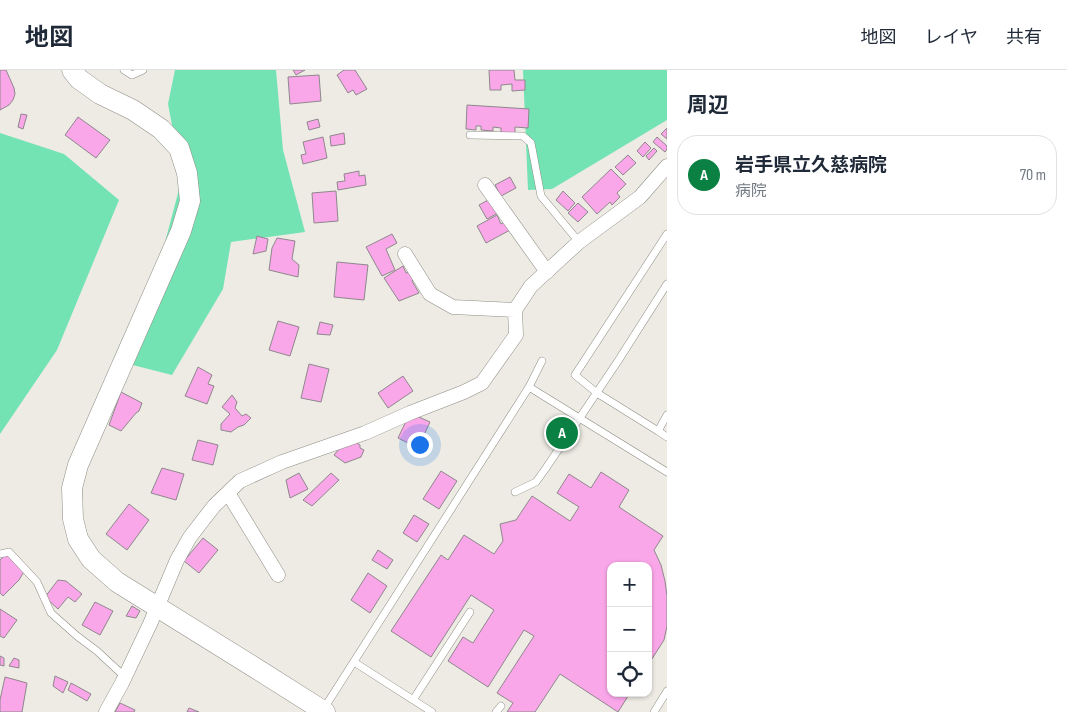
<!DOCTYPE html>
<html lang="ja">
<head>
<meta charset="utf-8">
<style>
	:root { --surface:#fff; --page:#f6f6f7; --text:#1f2937; --muted:#747a83; --line:#e0e1e3; --accent:#0b8043 }
	body { margin:0; font-family:"Sofia Sans Condensed","Noto Sans JP",sans-serif; background:var(--page); color:var(--text) }
	.controls { position:absolute; right:15px; bottom:15px; display:grid; overflow:hidden; border-radius:10px; box-shadow:0 1px 4px #0004 }
	.controls button { width:45px; height:45px; display:grid; place-items:center; padding:0; border:0; border-bottom:1px solid var(--line); background:var(--surface); color:var(--text); font:25px sans-serif }
	.you { position:absolute; left:419px; top:374px; width:18px; height:18px; margin:-12px; border:4px solid #fff; border-radius:50%; background:#1a73e8; box-shadow:0 0 0 8px #1a73e833 }
	.badge { display:grid; place-items:center; width:32px; height:32px; border-radius:50%; background:var(--accent); color:#fff; font-size:16px; font-weight:700 }
	.pin { position:absolute; translate:-50% -50%; border:2px solid #fff; box-shadow:0 1px 5px #0006 }
	.list { margin:0; padding:0; list-style:none }
	h2 { display:flex; justify-content:space-between; align-items:center; height:65px; margin:0; padding:0 20px; font-size:21px }
	h2 small { font-size:16px; font-weight:400; color:var(--muted) }
	.list li { display:grid; grid-template-columns:32px 1fr auto; gap:15px; align-items:center; box-sizing:border-box; height:80px; margin:0 10px 10px; padding:0 10px; border:1px solid var(--line); border-radius:20px }
	.list b { display:block; font-size:19px; white-space:nowrap }
	.list p { margin:0; font-size:16px; white-space:nowrap; color:var(--muted) }
	.list em { font-size:16px; font-style:normal; color:var(--muted) }
	.icon { flex:none; width:28px; height:28px; fill:none; stroke:currentColor; stroke-width:2; stroke-linecap:round; stroke-linejoin:round }
	.map { position:relative; flex:none; width:667px; height:642px; overflow:hidden }
	header { display:flex; align-items:center; gap:30px; box-sizing:border-box; height:70px; padding:0 25px; background:var(--surface); border-bottom:1px solid var(--line) }
	header strong { font-size:24px }
	nav { display:flex; gap:28px; margin-inline-start:auto; font-size:18px }
	main { display:flex }
	aside { flex:1; background:var(--surface) }
	.map>svg:first-child { display:block }
</style>
</head>
<body>
<header>
<strong>地図</strong>
<nav><a>地図</a><a>レイヤ</a><a>共有</a></nav>
</header>
<main>
<div class="map">
<svg width="667" height="642" viewBox="0 0 667 642">
	<rect width="100%" height="100%" fill="#edebe3"/>
	<path fill="#73e3b4" d="M175,0H276L283,80L305,162L231,172L223,219L172,305L113,290L164,176L182,108L168,34Z
		M523,0H667V50L552,119L528,120Z
		M0,63L64,84L119,130L57,280L0,364Z"/>
	<path fill="#faa7e9" stroke="#8e878c" d="M0,0H6L14,18L15,24L13,30L9,35L0,40Z
		M293,0H305L296,5Z
		M344,0H355L367,19L356,25L353,20L348,23L337,5Z
		M489,0H514L515,10H525V20L512,21V14L501,15V20H490Z
		M319,5L321,31L290,34L288,7Z
		M467,35L529,39L528,58L515,57V64L501,63V58L493,57V61L481,60V56H476V60L466,59Z
		M21,44L27,45L23,59L18,57Z
		M78,47L110,70L96,88L65,65Z
		M318,49L320,57L309,60L307,52Z
		M667,58V69L661,64Z
		M344,63L345,74L331,76L330,66Z
		M323,67L327,88L303,94L301,85L306,84L303,72Z
		M657,67L667,76V79L665,82L653,72Z
		M645,72L651,78L643,87L637,81Z
		M654,78L657,81L649,90L646,86Z
		M628,85L636,93L623,105L615,97Z
		M611,99L626,114L617,123L620,127L612,135L610,132L597,144L582,127Z
		M359,101V106L365,105L366,115L338,120L337,112L345,111L344,104Z
		M510,107L516,118L501,126L495,115Z
		M336,121L338,151L314,153L312,123Z
		M563,121L575,133L568,141L556,130Z
		M490,129L498,143L487,149L479,135Z
		M578,133L588,142L578,152L568,143Z
		M497,145L501,154L508,150L512,159L486,173L477,156Z
		M392,164L397,173L386,179L395,200L382,206L366,177Z
		M257,166L268,169L266,181L253,184Z
		M277,168L295,171L292,189L299,195L298,207L269,200L272,178Z
		M337,192L368,195L364,230L334,227Z
		M403,196L406,203L411,202L415,208L412,211L419,223L399,231L384,208Z
		M278,251L299,257L290,286L269,280Z
		M320,252L333,255L330,265L317,264Z
		M309,294L329,299L321,332L301,328Z
		M198,297L212,305L208,314L214,316L207,334L185,326Z
		M403,306L413,321L388,338L378,323Z
		M121,322L142,333L139,341L136,343L121,361L109,355Z
		M232,325L237,332L235,338L242,346L246,344L251,348L244,355L238,357L231,362L221,360V354L230,344L222,337Z
		M410,343L430,352L418,378L398,368Z
		M198,370L218,375L213,395L192,390Z
		M352,370L360,375V378L364,380L361,387L345,393L334,385L344,373Z
		M162,398L184,404L176,430L151,423Z
		M441,401L457,411L439,439L423,429Z
		M601,402L629,420L619,437L663,466L654,480L661,495L665,511L667,526V556L664,570L648,595V496H611V623H630L618,642L560,604L535,642H507L513,633L497,623L534,566L524,560L488,617L448,591L463,567L473,573L494,540L471,525L431,587L391,561L441,485L448,490L464,465L494,484L503,471L500,454L516,450L532,426L570,451L579,437L557,423L569,404L591,418Z
		M299,403L308,419L290,428L286,410Z
		M331,403L339,410L312,436L303,430Z
		M129,434L149,450L127,480L106,464Z
		M414,445L429,454L417,472L403,463Z
		M203,468L218,480L199,503L184,491Z
		M378,480L393,490L387,499L372,490Z
		M6,484L25,500L19,510L3,526L0,523V490Z
		M368,503L387,516L370,543L351,530Z
		M58,510L66,511L82,524L75,532L68,527L58,539L45,527Z
		M95,532L113,541L100,565L82,555Z
		M132,536L140,541L136,548L126,546Z
		M0,539L17,550L4,568L0,566Z
		M0,586L4,588V596L0,595Z
		M14,588L19,590V598L9,596Z
		M55,606L68,612L63,623L53,616Z
		M5,607L27,613L22,642H0V630Z
		M71,613L91,624L87,631L68,620Z
		M120,633L135,640L134,642H115Z
		M189,638L199,642H187Z"/>
	<g fill="none" stroke-linecap="round" stroke-linejoin="round">
		<defs>
			<path id="lane" d="M124,0L132,5L143,0
				M470,65L523,66L531,73L541,126L579,172
				M667,164L575,305L597,323L658,361L667,345
				M529,317L667,402
				M658,361L667,367
				M515,422L536,412L546,398L618,291L667,214
				M0,484L9,482L37,512L51,543L77,566L97,581L125,607
				M354,592L432,642
				M413,630L470,542
				M323,640L529,317L542,291
				M496,642L501,636
				M654,642L667,621"/>
			<path id="street" d="M485,115L547,202
				M405,184L430,224L453,237L515,240
				M228,423L278,505
				M106,642L122,613L150,554L177,490L190,467L214,436L240,411L282,392L365,363L410,343L464,322L482,313L516,265L515,240L531,216L579,172L640,127L667,96"/>
			<path id="secondary" d="M72,0L79,9L100,24L133,40L161,59L179,78L187,103L190,131L181,161L78,395L72,418L73,449L78,469L91,489L117,512L257,599L325,642"/>
		</defs>
		<use href="#lane" stroke="#8e8d85" stroke-width="8"/>
		<use href="#street" stroke="#8e8d85" stroke-width="15"/>
		<use href="#secondary" stroke="#8e8d85" stroke-width="21"/>
		<use href="#lane" stroke="#fff" stroke-width="7"/>
		<use href="#street" stroke="#fff" stroke-width="14"/>
		<use href="#secondary" stroke="#fff" stroke-width="20"/>
	</g>
</svg>
<div class="controls">
<button>+</button>
<button>−</button>
<button><svg class="icon" aria-label="locate" viewBox="0 0 24 24"><circle cx="12" cy="12" r="6"/><path d="M12 2v4M12 18v4M2 12h4M18 12h4"/></svg></button>
</div>
<div class="you"></div>
<div class="pin badge" style="left:562px;top:363px">A</div>
</div>
<aside>
<h2>周辺<small></small></h2>
<ul class="list">
<li><span class="badge">A</span><div><b>岩手県立久慈病院</b><p>病院</p></div><em>70 m</em></li>
</ul>
</aside>
</main>
</body>
</html>
